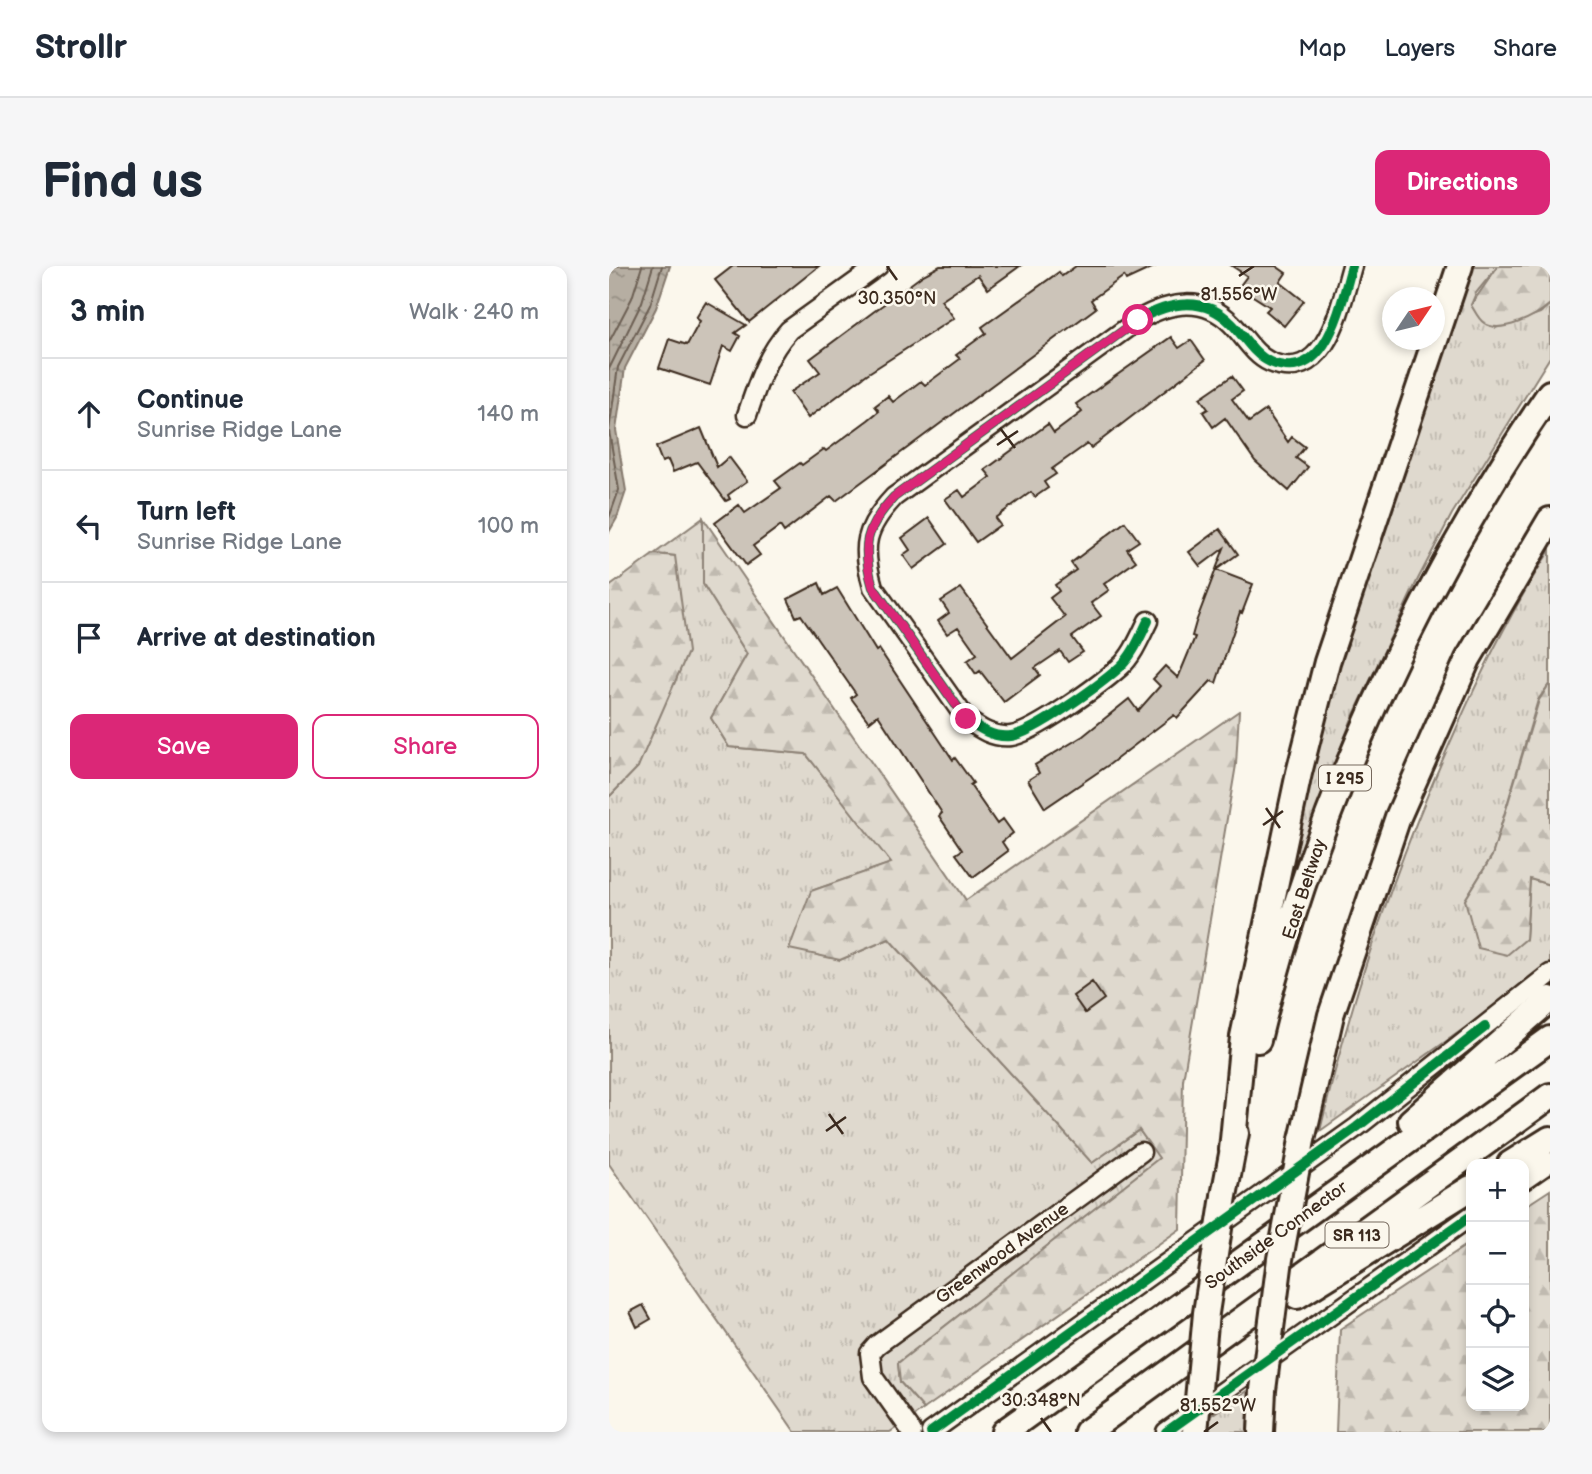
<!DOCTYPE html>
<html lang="en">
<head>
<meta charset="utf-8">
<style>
	:root { --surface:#fff; --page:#f6f6f7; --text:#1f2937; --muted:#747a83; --line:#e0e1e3; --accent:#db2777 }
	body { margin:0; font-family:"Balsamiq Sans",sans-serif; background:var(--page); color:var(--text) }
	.controls { position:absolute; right:21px; bottom:21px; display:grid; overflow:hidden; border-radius:14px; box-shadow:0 4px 10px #0003 }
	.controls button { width:63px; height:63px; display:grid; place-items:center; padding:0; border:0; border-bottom:2px solid var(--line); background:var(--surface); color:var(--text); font:35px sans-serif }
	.compass { position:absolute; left:773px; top:21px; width:63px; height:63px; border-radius:50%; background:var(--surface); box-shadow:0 4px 10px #0003; rotate:55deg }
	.stop { position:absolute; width:21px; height:21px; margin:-16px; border:5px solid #db2777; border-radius:50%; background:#fff }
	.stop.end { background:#db2777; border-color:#fff; box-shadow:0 2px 7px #0008 }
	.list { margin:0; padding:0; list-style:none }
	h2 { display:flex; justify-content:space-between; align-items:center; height:91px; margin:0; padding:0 28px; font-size:30px }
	h2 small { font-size:23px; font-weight:400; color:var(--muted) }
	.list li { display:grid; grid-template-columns:46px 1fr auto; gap:21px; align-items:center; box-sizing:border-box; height:112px; padding:0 28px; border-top:2px solid var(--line) }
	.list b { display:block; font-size:26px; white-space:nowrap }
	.list p { margin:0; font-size:23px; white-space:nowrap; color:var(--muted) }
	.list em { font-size:23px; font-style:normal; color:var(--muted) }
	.actions { display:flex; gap:14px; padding:21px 28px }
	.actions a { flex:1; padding:16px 0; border:2px solid var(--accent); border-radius:14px; text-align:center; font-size:24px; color:var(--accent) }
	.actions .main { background:var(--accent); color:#fff }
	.icon { flex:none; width:38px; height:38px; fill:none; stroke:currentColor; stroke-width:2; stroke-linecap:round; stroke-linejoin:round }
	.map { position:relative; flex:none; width:941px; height:1166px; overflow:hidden; border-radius:14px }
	header { display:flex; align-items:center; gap:42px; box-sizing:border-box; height:98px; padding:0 35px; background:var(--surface); border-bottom:2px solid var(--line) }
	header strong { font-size:33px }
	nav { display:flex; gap:38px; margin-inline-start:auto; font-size:24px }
	.intro { display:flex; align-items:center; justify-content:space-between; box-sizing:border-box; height:168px; padding:0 42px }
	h1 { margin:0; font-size:49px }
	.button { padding:18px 32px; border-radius:14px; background:var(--accent); color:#fff; font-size:24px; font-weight:700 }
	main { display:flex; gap:42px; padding:0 42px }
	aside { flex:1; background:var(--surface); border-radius:14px; box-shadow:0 4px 10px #0003 }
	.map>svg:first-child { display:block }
</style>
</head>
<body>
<header>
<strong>Strollr</strong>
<nav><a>Map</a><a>Layers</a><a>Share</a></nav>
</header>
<div class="intro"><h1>Find us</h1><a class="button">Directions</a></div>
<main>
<aside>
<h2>3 min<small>Walk · 240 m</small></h2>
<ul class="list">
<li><svg class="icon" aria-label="ahead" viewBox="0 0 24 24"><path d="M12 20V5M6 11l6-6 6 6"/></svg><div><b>Continue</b><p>Sunrise Ridge Lane</p></div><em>140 m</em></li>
<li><svg class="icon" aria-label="left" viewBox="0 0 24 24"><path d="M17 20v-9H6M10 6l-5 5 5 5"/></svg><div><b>Turn left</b><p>Sunrise Ridge Lane</p></div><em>100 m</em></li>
<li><svg class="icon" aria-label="arrive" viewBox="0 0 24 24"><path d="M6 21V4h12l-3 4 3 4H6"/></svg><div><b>Arrive at destination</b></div></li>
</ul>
<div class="actions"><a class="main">Save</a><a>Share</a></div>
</aside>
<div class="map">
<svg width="941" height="1166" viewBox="0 0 941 1166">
	<defs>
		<pattern id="grass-tufts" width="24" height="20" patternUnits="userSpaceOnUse" patternTransform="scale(1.75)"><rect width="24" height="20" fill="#dfd9ce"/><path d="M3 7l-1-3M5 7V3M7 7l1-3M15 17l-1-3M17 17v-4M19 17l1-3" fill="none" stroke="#c0bab0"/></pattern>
		<pattern id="forest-firs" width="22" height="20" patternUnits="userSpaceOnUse" patternTransform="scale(1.75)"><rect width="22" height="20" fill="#dfd9ce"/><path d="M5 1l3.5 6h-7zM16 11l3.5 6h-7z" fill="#c0bab0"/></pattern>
		<pattern id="water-ripples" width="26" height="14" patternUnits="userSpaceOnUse" patternTransform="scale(1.75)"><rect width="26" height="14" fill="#b6aea2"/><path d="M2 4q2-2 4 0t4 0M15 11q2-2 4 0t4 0" fill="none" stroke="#958e83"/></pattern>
	</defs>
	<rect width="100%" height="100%" fill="#fbf7ec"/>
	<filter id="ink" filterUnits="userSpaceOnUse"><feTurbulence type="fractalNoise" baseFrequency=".0143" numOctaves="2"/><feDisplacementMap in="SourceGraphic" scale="14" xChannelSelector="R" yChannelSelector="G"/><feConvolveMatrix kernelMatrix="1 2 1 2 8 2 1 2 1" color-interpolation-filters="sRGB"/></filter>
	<g filter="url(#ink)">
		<path fill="url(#grass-tufts)" stroke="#8d8276" stroke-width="2" d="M862,0H889L867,27L862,39L870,51L887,62L931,47L941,38V91L843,248L809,313L742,455L676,630L710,454Z
			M94,252V318L138,388L102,452L120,481L197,488L283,597L202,625L231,694L280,673L483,897L530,864L551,892L289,1097L291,1116L315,1143L281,1166H186L0,898V531L29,501L66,290L45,288Z
			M941,284V417L929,434L883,590L856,634L917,673L921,613L941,619V698L895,734L711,865C743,729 787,596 845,468C873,404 903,343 941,284Z
			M640,1124L638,1166H600L601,1150Z"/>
		<path fill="url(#forest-firs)" stroke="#8d8276" stroke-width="2" d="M889,0H941V38C928,50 891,69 875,57C869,53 866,45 862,39Z
			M94,252L357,634L630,445L627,499L574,814L571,963L315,1143L291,1116L289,1097L550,892L530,864L483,897L280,673L231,694L180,683L202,625L282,597L197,488L120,481L102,452L138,388L94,318Z
			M45,288L66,290L79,386L29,501L0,531V321Z
			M941,417V619L921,613L917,673L898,689L869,682L856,634L883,590L930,434Z
			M941,924V1166H727L731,1063L862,976V1140H915V941Z"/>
		<path fill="url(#water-ripples)" stroke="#85796d" stroke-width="2" d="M0,0H61L47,42L16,102L7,164L17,225L8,252L0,266Z"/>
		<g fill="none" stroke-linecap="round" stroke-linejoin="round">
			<path stroke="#6c5f53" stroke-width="2" d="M0,76L23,32L33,0
				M0,103L33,36L44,0
				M0,252L10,224L0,165L9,101L41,39L53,0"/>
		</g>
		<path fill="#ccc4b9" stroke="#3b2a1e" stroke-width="2" d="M124,0H210L140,56L106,14Z
			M331,0H411L379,23L369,9L332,34L345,52L258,108L199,152L181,126L211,106L201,93L314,9Z
			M467,0H547L517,14L515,10L482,34L487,42L227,235L222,230L175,266L171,260L144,280L151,289L137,299L106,257L130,239L136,247L172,222L166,215L191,197L193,199L215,183L217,185L259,154L270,145L266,140L279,130L284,136L312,115L316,119L351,93L347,89L377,67L373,61L450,6L453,10Z
			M623,0H667L677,7L671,16L695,35L675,60L657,45L661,41L630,21L638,10Z
			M97,36L137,59L126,67L131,70L123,85L114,80L101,119L50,102L60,73L78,79L91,55L87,52Z
			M562,71L570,82L582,74L596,94L482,182L478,178L443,203L447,208L435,216L439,222L426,231L422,226L386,252L391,259L367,276L336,233L350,224L355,231L382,211L376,204L439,158L445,167L473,146L467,138Z
			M623,110L634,125L623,133L640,156L657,144L679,176L683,171L696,181L687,192L699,201L680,225L646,195L616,152L604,161L594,146L599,143L591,132Z
			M92,162L108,201L120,191L138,215L119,229L121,233L117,235L88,196L64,206L59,194L53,196L47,181Z
			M320,252L338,278L304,303L294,289L301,284L293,272Z
			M516,256L530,275L518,283L527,295L495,318L500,324L482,337L492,350L463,371L474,386L459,396L451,385L426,402L431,409L395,436L371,405L367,408L358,395L368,388L349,361L338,368L329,355L340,347L332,335L352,322L403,392L456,351L441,332L450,325L446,319L467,304L462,297Z
			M611,263L629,288L607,304L644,318L633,347L631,346L607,417L602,415L568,452L565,449L501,498L436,542L419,514L430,507L426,499L474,470L520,433L529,445L551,420L544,413L556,400L569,412L586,371L583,370L587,356L615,282L591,300L580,286Z
			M210,317L215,329L228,322L267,385L270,383L344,494L346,492L364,517L361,519L388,558L394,553L404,567L393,576L399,585L364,611L347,588L353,584L330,550L333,547L269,449L260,456L242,432L247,428L192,349L187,351L179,333Z
			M483,716L495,733L476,747L464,730Z
			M34,1039L42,1053L28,1061L21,1046Z"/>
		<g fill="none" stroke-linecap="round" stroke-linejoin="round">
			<defs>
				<path id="minor" d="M138,149C149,117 157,90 180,64L269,0
					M539,355C531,371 524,389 511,401C492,418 425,467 402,470C384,472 371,463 357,453L264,321C252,280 256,262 285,231L529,54C560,36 595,29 623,58C635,70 645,89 661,96C718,120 732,37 743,0
					M915,914L941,896
					M303,1166L264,1111L261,1087L268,1079L532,886
					M322,1166L748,861L941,708
					M557,1166L862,950"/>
				<path id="highway" d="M649,774C703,548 810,318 941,127
					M802,855L941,733
					M693,874L722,749L789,551L859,393L941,254
					M623,884L634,771L690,507L718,396L851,0
					M901,898L941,873
					M615,930L627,867
					M688,1030L862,922
					M395,1166L941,773
					M478,1166L941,830
					M652,1166L654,1124"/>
			</defs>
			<use href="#minor" stroke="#3b2a1e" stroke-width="23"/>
			<use href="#highway" stroke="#3b2a1e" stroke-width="30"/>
			<use href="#minor" stroke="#fbf7ec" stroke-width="18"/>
			<use href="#highway" stroke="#fbf7ec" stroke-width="24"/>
			<defs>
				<path id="highway-bridge" d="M654,1124L671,993L693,874
					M586,1166L597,1047L615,930"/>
			</defs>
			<use href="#highway-bridge" stroke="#3b2a1e" stroke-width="30" stroke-linecap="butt"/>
			<use href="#highway-bridge" stroke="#fbf7ec" stroke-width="24"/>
			<defs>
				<path id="cycleway" d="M539,355C531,371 524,389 511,401C492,418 425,467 402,470C384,472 371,463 357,453L264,321C252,280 256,262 285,231L529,54C560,36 595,29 623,58C635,70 645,89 661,96C718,120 732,37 743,0
					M322,1166L748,861L876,761
					M557,1166L859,952"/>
			</defs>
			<use href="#cycleway" stroke="#fbf7ec" stroke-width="15"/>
			<use href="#cycleway" stroke="#00873e" stroke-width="10"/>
		</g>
	</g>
	<g fill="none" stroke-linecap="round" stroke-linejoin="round" filter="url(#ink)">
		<path stroke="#db2777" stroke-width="9" d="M357,453L264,321C252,280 256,262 285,231L529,54"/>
	</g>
	<path fill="none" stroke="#3b2a1e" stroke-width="2.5" d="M278,0L288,14M630,10L645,0M391,162L406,182M388,179L409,165M657,542L671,562M654,559L674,545M220,848L234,868M217,865L237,851M432,1152L442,1166M595,1166L609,1156"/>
	<g text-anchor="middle" stroke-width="5" stroke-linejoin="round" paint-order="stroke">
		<g fill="#fbf7ec" stroke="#75685c" stroke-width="2">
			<rect x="710" y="499.5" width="52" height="25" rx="5"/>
			<rect x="716.5" y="956.5" width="63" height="25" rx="5"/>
		</g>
		<g font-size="16" font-weight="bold" fill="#3b2a1e">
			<text x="736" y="518">I 295</text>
			<text x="748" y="975">SR 113</text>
		</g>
		<g font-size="18" fill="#3b2a1e" stroke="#fbf7ec">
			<text transform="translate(695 623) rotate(-72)" y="6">East Beltway</text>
			<text transform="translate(667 969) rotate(-36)" y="6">Southside Connector</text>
			<text transform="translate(393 987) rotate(-36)" y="6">Greenwood Avenue</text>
		</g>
	</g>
	<g font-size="18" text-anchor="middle" fill="#3b2a1e" stroke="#fbf7ec" stroke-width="5" stroke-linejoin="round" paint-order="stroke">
		<text x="630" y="34">81.556°W</text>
		<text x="288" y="38">30.350°N</text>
		<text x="432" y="1140">30.348°N</text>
		<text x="609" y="1145">81.552°W</text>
	</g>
</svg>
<div class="controls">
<button>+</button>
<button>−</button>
<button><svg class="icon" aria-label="locate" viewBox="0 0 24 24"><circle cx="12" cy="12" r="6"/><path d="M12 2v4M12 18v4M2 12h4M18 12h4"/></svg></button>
<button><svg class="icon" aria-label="layers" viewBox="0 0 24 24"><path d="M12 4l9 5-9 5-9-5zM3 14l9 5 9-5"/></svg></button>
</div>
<svg class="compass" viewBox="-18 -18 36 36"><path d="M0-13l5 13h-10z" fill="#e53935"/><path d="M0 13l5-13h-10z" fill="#747a83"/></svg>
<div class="stop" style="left:529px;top:54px"></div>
<div class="stop end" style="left:357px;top:453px"></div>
</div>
</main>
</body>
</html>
